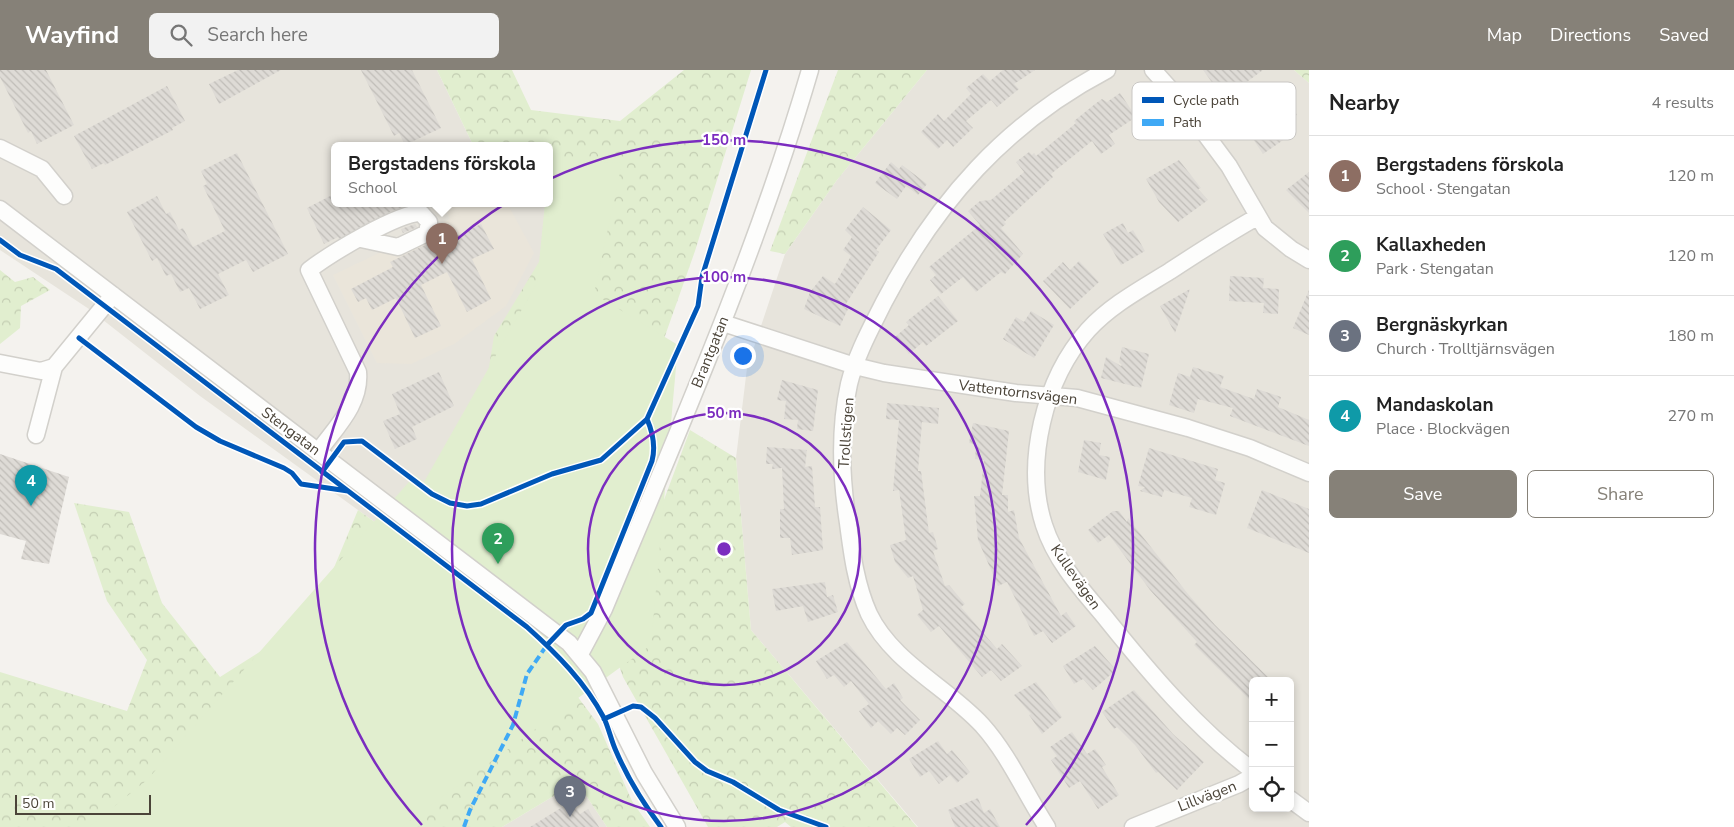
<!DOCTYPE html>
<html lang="en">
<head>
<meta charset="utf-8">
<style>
	:root { --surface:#fff; --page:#f2f2f2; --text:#222; --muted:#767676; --line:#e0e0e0; --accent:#868178 }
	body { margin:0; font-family:"Nunito Sans",sans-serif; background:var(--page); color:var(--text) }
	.controls { position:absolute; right:15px; bottom:15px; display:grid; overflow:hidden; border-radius:8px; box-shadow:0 2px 8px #0003 }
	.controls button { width:45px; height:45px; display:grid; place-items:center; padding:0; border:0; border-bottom:1px solid var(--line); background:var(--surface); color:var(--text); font:25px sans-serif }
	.scale { position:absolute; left:15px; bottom:12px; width:136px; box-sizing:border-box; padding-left:5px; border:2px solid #4b4439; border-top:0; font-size:14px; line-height:18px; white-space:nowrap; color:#4b4439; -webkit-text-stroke:4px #fff; paint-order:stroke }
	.you { position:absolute; left:742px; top:285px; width:18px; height:18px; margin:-12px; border:4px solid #fff; border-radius:50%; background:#1a73e8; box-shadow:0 0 0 8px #1a73e833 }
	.badge { display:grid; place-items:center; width:32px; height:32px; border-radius:50%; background:var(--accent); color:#fff; font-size:16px; font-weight:700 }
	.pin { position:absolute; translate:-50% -41px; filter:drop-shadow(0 1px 2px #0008) }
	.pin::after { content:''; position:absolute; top:26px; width:18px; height:15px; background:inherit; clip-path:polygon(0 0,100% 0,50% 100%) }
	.popup { position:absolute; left:331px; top:72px; width:222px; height:65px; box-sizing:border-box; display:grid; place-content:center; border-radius:8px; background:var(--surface); filter:drop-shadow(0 1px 4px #0005); font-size:16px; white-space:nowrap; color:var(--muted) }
	.popup b { font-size:19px; color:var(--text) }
	.popup::after { content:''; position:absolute; left:50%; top:100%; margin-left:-10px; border:10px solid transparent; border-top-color:var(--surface) }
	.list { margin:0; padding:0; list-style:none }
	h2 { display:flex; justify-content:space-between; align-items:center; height:65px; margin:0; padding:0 20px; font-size:21px }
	h2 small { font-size:16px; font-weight:400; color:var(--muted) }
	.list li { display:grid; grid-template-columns:32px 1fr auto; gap:15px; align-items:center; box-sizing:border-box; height:80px; padding:0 20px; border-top:1px solid var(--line) }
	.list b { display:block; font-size:19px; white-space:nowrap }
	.list p { margin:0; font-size:16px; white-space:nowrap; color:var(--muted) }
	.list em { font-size:16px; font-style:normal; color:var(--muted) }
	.actions { display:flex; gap:10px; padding:15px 20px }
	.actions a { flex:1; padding:11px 0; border:1px solid var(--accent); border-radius:8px; text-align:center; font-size:18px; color:var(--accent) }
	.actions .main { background:var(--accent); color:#fff }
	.icon { flex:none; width:28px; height:28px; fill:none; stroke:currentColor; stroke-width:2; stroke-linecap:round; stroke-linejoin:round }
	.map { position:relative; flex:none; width:1309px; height:757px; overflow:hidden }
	header { display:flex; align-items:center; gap:30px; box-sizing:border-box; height:70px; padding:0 25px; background:var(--accent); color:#fff }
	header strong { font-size:24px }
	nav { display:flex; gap:28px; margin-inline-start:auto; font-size:18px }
	.search { width:350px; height:45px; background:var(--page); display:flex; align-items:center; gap:12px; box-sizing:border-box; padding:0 18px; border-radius:8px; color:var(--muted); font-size:19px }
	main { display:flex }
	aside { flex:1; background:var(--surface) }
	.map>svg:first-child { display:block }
</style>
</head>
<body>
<header>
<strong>Wayfind</strong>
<div class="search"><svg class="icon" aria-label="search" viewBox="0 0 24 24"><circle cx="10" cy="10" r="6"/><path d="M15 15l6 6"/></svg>Search here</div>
<nav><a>Map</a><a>Directions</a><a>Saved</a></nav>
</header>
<main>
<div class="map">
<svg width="1309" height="757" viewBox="0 0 1309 757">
	<defs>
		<pattern id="forest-crowns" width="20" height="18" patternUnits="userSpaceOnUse" patternTransform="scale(1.25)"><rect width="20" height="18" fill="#e1eecf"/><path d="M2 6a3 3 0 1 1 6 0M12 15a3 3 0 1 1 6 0" fill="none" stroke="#c3cdb2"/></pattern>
		<pattern id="building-back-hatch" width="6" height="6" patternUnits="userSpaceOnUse" patternTransform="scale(1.25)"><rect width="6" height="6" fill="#dedbd6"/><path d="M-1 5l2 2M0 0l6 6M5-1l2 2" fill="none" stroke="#c0bdb8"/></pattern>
	</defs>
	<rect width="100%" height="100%" fill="#f4f2ee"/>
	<path fill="#e7e4dc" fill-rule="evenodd" d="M0,0H437L473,75H334V133H541L562,154L481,346L401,471L200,326L89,239L0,180Z
		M927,0H1294L1309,13V757H918L751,560L736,388L747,298L785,184L837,110ZM1253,611H1290V738H1253Z
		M577,712L607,757H502Z"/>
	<path fill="#eae5da" d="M442,133H507L534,183L506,236L454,274L411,294L377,293L333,205L450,149Z"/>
	<path fill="url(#forest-crowns)" d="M437,0H512L531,40L620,51L684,0H751L695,181L648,314L481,346L494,266L562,154L541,133H550V75H473Z
		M838,0H927L837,110L785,184L770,181Z
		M1294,0H1309V13Z
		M0,200L15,212L33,207L50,220L21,236L20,258L0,274Z
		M690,360L736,388L751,560L917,757H791L785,752L777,757H708L623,607L611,572Z
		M74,433L129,442L162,533L220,607L313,548L358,440L401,471L548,587L598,654L632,731L650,757H607L577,712L502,757H0V602L127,641L147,590L107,531Z"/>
	<path fill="#e1eecf" d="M550,92L622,93L594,224L678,275L651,575L401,757H89L147,710L415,405L424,412L537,213L545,133H550Z"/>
	<path fill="url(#building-back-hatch)" d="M0,0H46L74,55L37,74L31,61L28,63L0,7Z
		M238,0H281L219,34L209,14Z
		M361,0H412L441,58L405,75L399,63L394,66Z
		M1003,0H1035L1014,14L1019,19L997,37L991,30L966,51L973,58L953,77L947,70L938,79L921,62L938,44L944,51L971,24L966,18L983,4L990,11Z
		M1203,0H1263L1232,23L1225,12L1216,18Z
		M167,16L185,51L172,58L173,60L150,72L105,95L104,93L92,99L74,66Z
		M1120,23L1136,47L1109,65L1115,74L1101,84L1092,71L1051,104L1053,107L1004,152L1006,154L1001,158L1023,184L1005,204L1001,202L976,222L963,207L941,224L930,210L936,205L929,197L980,155L968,141L980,131L991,130L1024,102L1016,92L1029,82L1032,85L1034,83L1036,86L1076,53L1074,51L1095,34L1102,29L1107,32Z
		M1289,32L1297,45L1284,52L1292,64L1263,84L1247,60Z
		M237,83L288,184L253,202L246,190L218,204L229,225L200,239L189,218L180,222L171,204L166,206L157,188L152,191L127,142L157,126L166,144L170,142L179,160L183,158L193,177L225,161L203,116L207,114L201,101Z
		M1179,90L1201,118L1198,119L1208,130L1178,152L1159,132L1146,109Z
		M891,92L899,99L902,95L927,114L918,125L906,116L897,129L875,113Z
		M1309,102V143L1286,120Z
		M334,124V133H417L392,141L339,169L338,167L324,174L307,138Z
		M863,137L891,160L876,180L879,182L844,237L848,239L840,256L804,239L810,222L823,206L835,214L851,186L843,180L852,167L845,160Z
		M1123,153L1128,163L1133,160L1145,181L1121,195L1103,164Z
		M415,154L417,157L403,163L401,159Z
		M481,154L494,179L472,189L491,229L467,242L447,202L421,215L441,256L415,268L396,228L372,240L366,228L358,232L351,219L393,197L390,192L427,174L430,179Z
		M1079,191L1099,212L1070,239L1043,211L1063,192L1070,200Z
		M1230,206L1264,208L1263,218L1279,219L1278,244L1263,243L1264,233L1229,231Z
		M1190,219L1175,263L1160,236Z
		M1309,220V265L1293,258Z
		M938,226L958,251L926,276L923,272L909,284L895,267L909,255L906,252Z
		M1031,241L1054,255L1034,288L1003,269L1016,247L1024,252Z
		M1122,277L1149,284L1141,318L1101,308L1106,287L1121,296L1122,295L1119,292Z
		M1193,297L1224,306L1220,317L1254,329L1257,319L1281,327L1278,337L1309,350V376L1230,346L1233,338L1198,329L1194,343L1169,335L1178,303L1190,307Z
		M439,302L454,336L412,357L417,369L395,379L383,351L400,344L392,324Z
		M782,310L818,320L813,361L797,359L798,350L784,349L786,331L777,330Z
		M887,333L939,338L938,354L922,352L918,401H921L929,463L933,462L938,479L933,481L945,516L949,515L965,534L961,537L997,579L1002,574L1022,596L1001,611L991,600L982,607L939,556L931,562L917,545L923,540L913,506L908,508L895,492L890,475L906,470L899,420L893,421L899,350L886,349Z
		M973,353L1009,361L1002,425H1008V442L1014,440L1019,468L1061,546L1066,542L1076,556L1052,573L1043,561L1034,566L1007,512L998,516L978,470L974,426H980L984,390L975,389L976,375L969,373Z
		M1084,370L1101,373L1099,385L1110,387L1106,410L1078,402Z
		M767,377L807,380L805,397L812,396L815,437H820L823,480L792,485L790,468H780V439H784L782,398L772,399L773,394H766Z
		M1149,378L1218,399L1215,410L1225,413L1216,445L1189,437L1192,428L1164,420L1162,427L1140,421L1145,417L1138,416Z
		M0,384L69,407L49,494L21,489L26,471L0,464Z
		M1262,420L1309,439V483L1247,458Z
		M1113,441H1119L1127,452L1128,448L1188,524L1215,555L1272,611H1253V633L1194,575L1197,572L1150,520L1109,465L1098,473L1088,460Z
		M825,512L827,527L833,525L838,542L808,552L803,536L776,541L772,519Z
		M847,572L886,619L894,613L903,628L900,630L920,650L905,665L897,658L891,664L878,651L871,658L859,641L869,634L851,611L844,617L834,605L827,609L816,591Z
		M1095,576L1116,600L1093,620L1083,609L1074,614L1063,596Z
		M1036,612L1062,647L1042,664L1029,645L1031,644L1014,625Z
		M1134,620L1173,664L1204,692L1177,720L1158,702L1156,703L1135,675L1117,657L1114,659L1102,642Z
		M1072,662L1087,684L1095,679L1106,695L1102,697L1119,725L1098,739L1080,711L1069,718L1051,690L1057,686L1050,677Z
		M938,671L947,684L952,680L970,702L957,713L950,705L939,714L929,701L920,707L909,689Z
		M978,728L984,743L990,739L1000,757H955L948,740Z
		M572,731L580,744L588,739L599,757H530Z"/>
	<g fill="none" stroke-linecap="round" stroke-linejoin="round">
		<defs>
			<path id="minor" d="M1153,0L1180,30L1229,96L1265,158L1291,179L1309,190
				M0,78L42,99L64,126
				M0,139L569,573L593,602L644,703L677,757
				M723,253L855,296L884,303L1016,323L1077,328L1188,358L1250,378L1309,403
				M0,293L41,301L54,297
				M36,365L54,297L113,225
				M318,382C336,357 361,334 358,302L309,200C330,184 397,143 421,143L429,152L427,163L398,177L361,169
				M580,584L604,539C678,362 756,185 810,0
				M1253,701C1196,658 1148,601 1104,546C1081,519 1055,490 1044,455C1024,393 1044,309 1088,260C1111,235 1141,219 1170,201C1199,182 1227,164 1257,147
				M1290,729L1309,743
				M1047,757C1025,723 1009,685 982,655C947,617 892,592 869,544C856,515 852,484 848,453C841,408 839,359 849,314C856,285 871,258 884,232C936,132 1006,53 1107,0
				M1133,757L1239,714L1253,706"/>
		</defs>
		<use href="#minor" stroke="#d2d0cb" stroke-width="19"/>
		<use href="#minor" stroke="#fdfdfc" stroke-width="16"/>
		<path stroke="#3fa9f5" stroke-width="4" stroke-dasharray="8 4" stroke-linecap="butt" d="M464,757L470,740L513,655L527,604L547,575"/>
		<defs>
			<path id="cycleway" d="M0,170L20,185L56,199L527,557C557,584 585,612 604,648C609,659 611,670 616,681C628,709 643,733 661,757
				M79,268L196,357L220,371L284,398L292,403L301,414L348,421
				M322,402L344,372L362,371L432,424L450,433L467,436L481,434L552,404L601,390L647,349L698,236L702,207L766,0
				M547,575L566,555L583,549L591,543L652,391C656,376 653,363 647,349
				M604,649L633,636L641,637L655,648L695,692L707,701L733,712L779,740L826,757"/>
		</defs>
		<use href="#cycleway" stroke="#fff" stroke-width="8"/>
		<use href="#cycleway" stroke="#0057b8" stroke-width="5"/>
	</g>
	<g fill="none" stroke="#7b2cbf" stroke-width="2.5">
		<circle cx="724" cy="479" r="136"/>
		<circle cx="724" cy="479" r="272"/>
		<path d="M422 755A409 409 0 1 1 1026 755"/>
	</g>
	<g text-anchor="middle" stroke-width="4.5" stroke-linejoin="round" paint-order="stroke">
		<g font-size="15" fill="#4b4439" stroke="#fff">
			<text transform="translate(710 282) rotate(-68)" y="5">Brantgatan</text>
			<text transform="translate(1018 322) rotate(7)" y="5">Vattentornsvägen</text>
			<text transform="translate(291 361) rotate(37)" y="5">Stengatan</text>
			<text transform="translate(846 363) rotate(-86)" y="5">Trollstigen</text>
			<text transform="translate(1076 507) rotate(55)" y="5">Kullevägen</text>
			<text transform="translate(1207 726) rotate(-21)" y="5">Lillvägen</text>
		</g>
	</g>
	<rect x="1132" y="12" width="164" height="58" rx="8" fill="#fff" stroke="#c9c7c4" stroke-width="1"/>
	<rect x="1142" y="27" width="22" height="6" fill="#0057b8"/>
	<rect x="1142" y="49" width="22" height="7" fill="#3fa9f5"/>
	<g font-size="14" fill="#4b4439">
		<text x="1173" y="35">Cycle path</text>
		<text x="1173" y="57">Path</text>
	</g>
	<circle cx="724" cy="479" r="8" fill="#7b2cbf" stroke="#fff" stroke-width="2.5"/>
	<g font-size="15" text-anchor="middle" font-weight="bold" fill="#7b2cbf" stroke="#fff" stroke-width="4.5" stroke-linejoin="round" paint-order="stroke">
		<text x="724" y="75">150 m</text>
		<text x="724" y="212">100 m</text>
		<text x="724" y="348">50 m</text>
	</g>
</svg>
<div class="controls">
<button>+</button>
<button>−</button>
<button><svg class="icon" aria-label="locate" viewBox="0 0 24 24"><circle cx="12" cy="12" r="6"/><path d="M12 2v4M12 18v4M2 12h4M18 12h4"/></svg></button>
</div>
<div class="scale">50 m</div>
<div class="you"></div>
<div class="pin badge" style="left:442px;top:194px;background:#8d6e63">1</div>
<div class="popup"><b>Bergstadens förskola</b>School</div>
<div class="pin badge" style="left:498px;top:494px;background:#2e9e5b">2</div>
<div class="pin badge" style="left:570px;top:747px;background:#6b7280">3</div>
<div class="pin badge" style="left:31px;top:436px;background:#0f9aa8">4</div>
</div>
<aside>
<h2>Nearby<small>4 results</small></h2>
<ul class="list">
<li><span class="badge" style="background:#8d6e63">1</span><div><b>Bergstadens förskola</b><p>School · Stengatan</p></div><em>120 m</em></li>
<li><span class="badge" style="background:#2e9e5b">2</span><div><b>Kallaxheden</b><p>Park · Stengatan</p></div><em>120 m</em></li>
<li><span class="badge" style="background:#6b7280">3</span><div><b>Bergnäskyrkan</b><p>Church · Trolltjärnsvägen</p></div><em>180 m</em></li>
<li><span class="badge" style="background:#0f9aa8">4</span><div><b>Mandaskolan</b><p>Place · Blockvägen</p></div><em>270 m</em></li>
</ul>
<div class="actions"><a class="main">Save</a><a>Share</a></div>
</aside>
</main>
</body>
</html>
